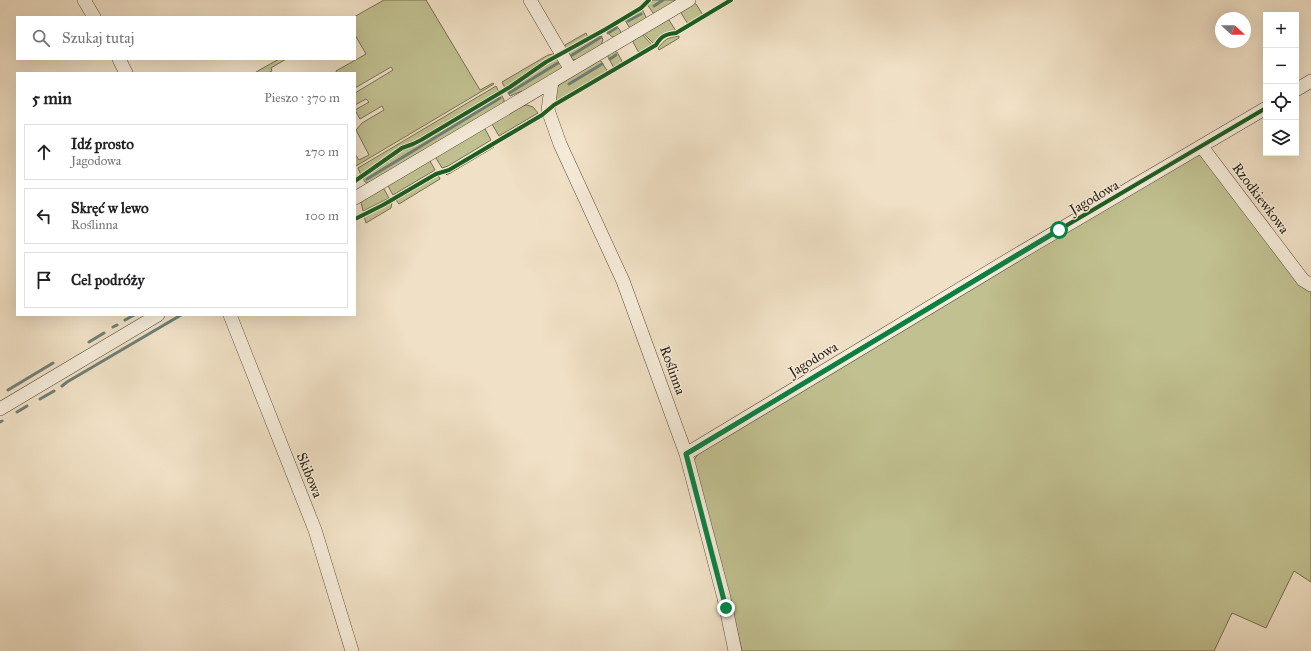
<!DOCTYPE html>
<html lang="pl">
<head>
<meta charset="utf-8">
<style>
	:root { --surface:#fff; --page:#f2f2f2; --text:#202124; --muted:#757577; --line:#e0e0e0 }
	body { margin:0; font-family:"IM FELL Great Primer",serif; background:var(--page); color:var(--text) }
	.controls { position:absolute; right:12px; top:12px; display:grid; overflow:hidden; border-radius:0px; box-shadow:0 4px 16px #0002 }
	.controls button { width:36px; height:36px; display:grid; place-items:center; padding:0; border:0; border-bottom:1px solid var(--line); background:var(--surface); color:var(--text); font:20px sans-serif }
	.compass { position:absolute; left:1215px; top:12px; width:36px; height:36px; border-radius:50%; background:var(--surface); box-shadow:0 4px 16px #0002; rotate:111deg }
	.stop { position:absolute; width:12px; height:12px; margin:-9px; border:3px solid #0b8043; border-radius:50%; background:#fff }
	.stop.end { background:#0b8043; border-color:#fff; box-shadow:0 1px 4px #0008 }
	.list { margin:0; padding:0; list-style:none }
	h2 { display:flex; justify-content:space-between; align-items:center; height:52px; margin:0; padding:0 16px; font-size:17px }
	h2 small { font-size:13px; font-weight:400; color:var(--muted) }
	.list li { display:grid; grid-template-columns:26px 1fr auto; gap:12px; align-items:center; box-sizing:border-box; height:56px; margin:0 8px 8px; padding:0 8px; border:1px solid var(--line); border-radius:0px }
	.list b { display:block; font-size:15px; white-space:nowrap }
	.list p { margin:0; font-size:13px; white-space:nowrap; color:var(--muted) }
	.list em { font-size:13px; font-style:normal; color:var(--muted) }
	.icon { flex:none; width:22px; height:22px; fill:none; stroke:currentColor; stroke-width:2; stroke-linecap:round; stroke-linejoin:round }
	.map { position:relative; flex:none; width:1311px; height:651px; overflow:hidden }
	.search { position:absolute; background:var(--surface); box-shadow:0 4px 16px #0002; left:16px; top:16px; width:340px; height:44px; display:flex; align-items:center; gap:10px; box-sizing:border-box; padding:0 14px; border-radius:0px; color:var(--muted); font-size:15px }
	.panel { position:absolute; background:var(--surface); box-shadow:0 4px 16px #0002; left:16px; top:72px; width:340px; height:244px; border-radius:0px }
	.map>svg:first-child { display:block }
</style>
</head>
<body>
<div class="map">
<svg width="1311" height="651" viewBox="0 0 1311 651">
	<rect width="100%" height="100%" fill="#f0e0c5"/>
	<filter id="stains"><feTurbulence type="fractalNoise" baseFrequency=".005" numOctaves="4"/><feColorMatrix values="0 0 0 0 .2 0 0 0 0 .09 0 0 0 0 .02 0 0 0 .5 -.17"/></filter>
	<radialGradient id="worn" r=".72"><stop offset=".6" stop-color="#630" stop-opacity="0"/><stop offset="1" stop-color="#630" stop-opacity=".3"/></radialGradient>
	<path fill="#c1c090" stroke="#767052" d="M384,0H426L480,90L493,83L494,84L356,166L355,164V154L359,160L369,155L356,130L362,123L384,110L382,106L360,119L355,110L369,102L366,99L355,105V93L393,70L391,67L355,88V73H337L336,71L366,54L355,35V17H354Z
		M651,0H675L674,3L655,14L653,13L647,4Z
		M693,3L696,4L703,15L688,24L681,13L682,10Z
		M642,9L646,17V19L632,28L629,27L625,20Z
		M666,19L669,20L676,31C663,33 662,35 654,44L643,33Z
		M616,25L621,32L620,35C613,39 611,37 607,31Z
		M586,33L588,37L563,51L565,45Z
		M642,34L652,45L639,53L633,42L634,39Z
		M597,36H599L603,39L601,46L577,60L571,59L564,54Z
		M679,36V38L659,50L658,48C666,39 666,38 679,36Z
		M613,51L617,52L623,63L614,68L608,57V54Z
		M559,53L537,65L505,88L502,82L548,55Z
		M560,55L562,67L561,70L523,93L522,91L510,96L507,90L539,68Z
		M279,59H286L271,68L272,71L268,73H257L256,72Z
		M598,60L601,61L608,72L553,104L555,91L559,85Z
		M496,86L499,92L415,142L402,146L361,175L358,168Z
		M501,94L504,100V104L371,183L365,182L363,178L404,149L416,145Z
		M527,105L533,107L538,113L499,136L492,124L493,122L520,106Z
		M483,128L485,129L491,140L448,166L442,168L436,158L437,155Z
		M493,146L494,147L447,175L445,173L450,171Z
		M1199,152L1311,290V582L1294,571L1266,628L1232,613L1214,651H742L736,626L692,463L700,451Z
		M428,161H430L435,170L393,195L388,186L389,184Z
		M438,175L440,179L399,204L396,200Z
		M382,188L384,189L389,198L363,211L361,202L362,200Z
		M392,202L391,208L366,223L364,216Z"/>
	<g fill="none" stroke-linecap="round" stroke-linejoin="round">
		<path stroke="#6e7f76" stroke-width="3" d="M654,6L663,0
			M628,21L641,14
			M608,33L616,28
			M569,57L601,37
			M610,59L616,55
			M569,84L602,64
			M509,93L558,63
			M367,179L500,98
			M125,320L134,315
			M113,327L117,325
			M89,342L104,333
			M62,386L67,382L181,315
			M8,390L53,363
			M40,399L54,391
			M17,412L27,406
			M0,422L2,421"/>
		<defs>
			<path id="minor" d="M84,0L94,17
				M530,0L571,70
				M119,59L126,73
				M552,81L548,110L560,144L623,281L686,454L724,598L735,651
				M1296,90L1311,81
				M1202,147L1303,280L1311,285
				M355,198L689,0
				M230,315L315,530L352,651
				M0,409L158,315
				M686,454L1018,254L1266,108"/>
		</defs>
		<use href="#minor" stroke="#5c5140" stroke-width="14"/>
		<use href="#minor" stroke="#f5ebd9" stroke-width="13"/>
		<defs>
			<path id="cycleway" d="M355,181L402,148L413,144L421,140L510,87L546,62L606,29L641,8L649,0
				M355,219L383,205L436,174L449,170L542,115L554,105L656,45C661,36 666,34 676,33L731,0
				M686,454L1018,254L1266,108"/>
		</defs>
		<use href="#cycleway" stroke="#f5ebd9" stroke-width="6"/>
		<use href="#cycleway" stroke="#1b5e20" stroke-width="4"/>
	</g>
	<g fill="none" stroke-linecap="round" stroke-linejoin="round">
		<path stroke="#0b8043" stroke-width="5" d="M726,608L686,454L1059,230"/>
	</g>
	<g text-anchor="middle" stroke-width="3" stroke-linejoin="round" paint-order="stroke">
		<g font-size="14" fill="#2b2114" stroke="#f5ebd9">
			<text transform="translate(1094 197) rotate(-30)" y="5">Jagodowa</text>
			<text transform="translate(1261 198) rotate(53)" y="5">Rzodkiewkowa</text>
			<text transform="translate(813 359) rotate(-31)" y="5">Jagodowa</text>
			<text transform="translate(673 370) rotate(70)" y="5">Roślinna</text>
			<text transform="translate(310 475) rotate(68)" y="5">Skibowa</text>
		</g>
	</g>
	<rect width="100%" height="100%" filter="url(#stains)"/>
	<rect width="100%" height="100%" fill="url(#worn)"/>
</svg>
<div class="controls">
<button>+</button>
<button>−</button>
<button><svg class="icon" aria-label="locate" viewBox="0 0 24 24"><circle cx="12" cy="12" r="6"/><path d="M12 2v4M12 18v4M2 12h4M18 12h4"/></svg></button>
<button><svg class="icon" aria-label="layers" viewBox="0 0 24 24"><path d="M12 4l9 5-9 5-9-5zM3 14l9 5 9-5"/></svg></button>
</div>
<svg class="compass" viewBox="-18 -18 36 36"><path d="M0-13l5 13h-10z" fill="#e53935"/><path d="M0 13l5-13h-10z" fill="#757577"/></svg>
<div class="stop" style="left:1059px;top:230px"></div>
<div class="stop end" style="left:726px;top:608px"></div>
<div class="search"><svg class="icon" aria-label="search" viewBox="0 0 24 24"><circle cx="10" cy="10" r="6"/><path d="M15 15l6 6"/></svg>Szukaj tutaj</div>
<section class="panel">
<h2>5 min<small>Pieszo · 370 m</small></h2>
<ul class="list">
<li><svg class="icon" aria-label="ahead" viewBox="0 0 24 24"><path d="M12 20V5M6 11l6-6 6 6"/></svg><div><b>Idź prosto</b><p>Jagodowa</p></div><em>270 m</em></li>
<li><svg class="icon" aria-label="left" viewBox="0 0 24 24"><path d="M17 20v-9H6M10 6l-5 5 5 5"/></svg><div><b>Skręć w lewo</b><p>Roślinna</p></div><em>100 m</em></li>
<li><svg class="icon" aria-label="arrive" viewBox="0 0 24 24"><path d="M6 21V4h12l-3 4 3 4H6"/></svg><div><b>Cel podróży</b></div></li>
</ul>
</section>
</div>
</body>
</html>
